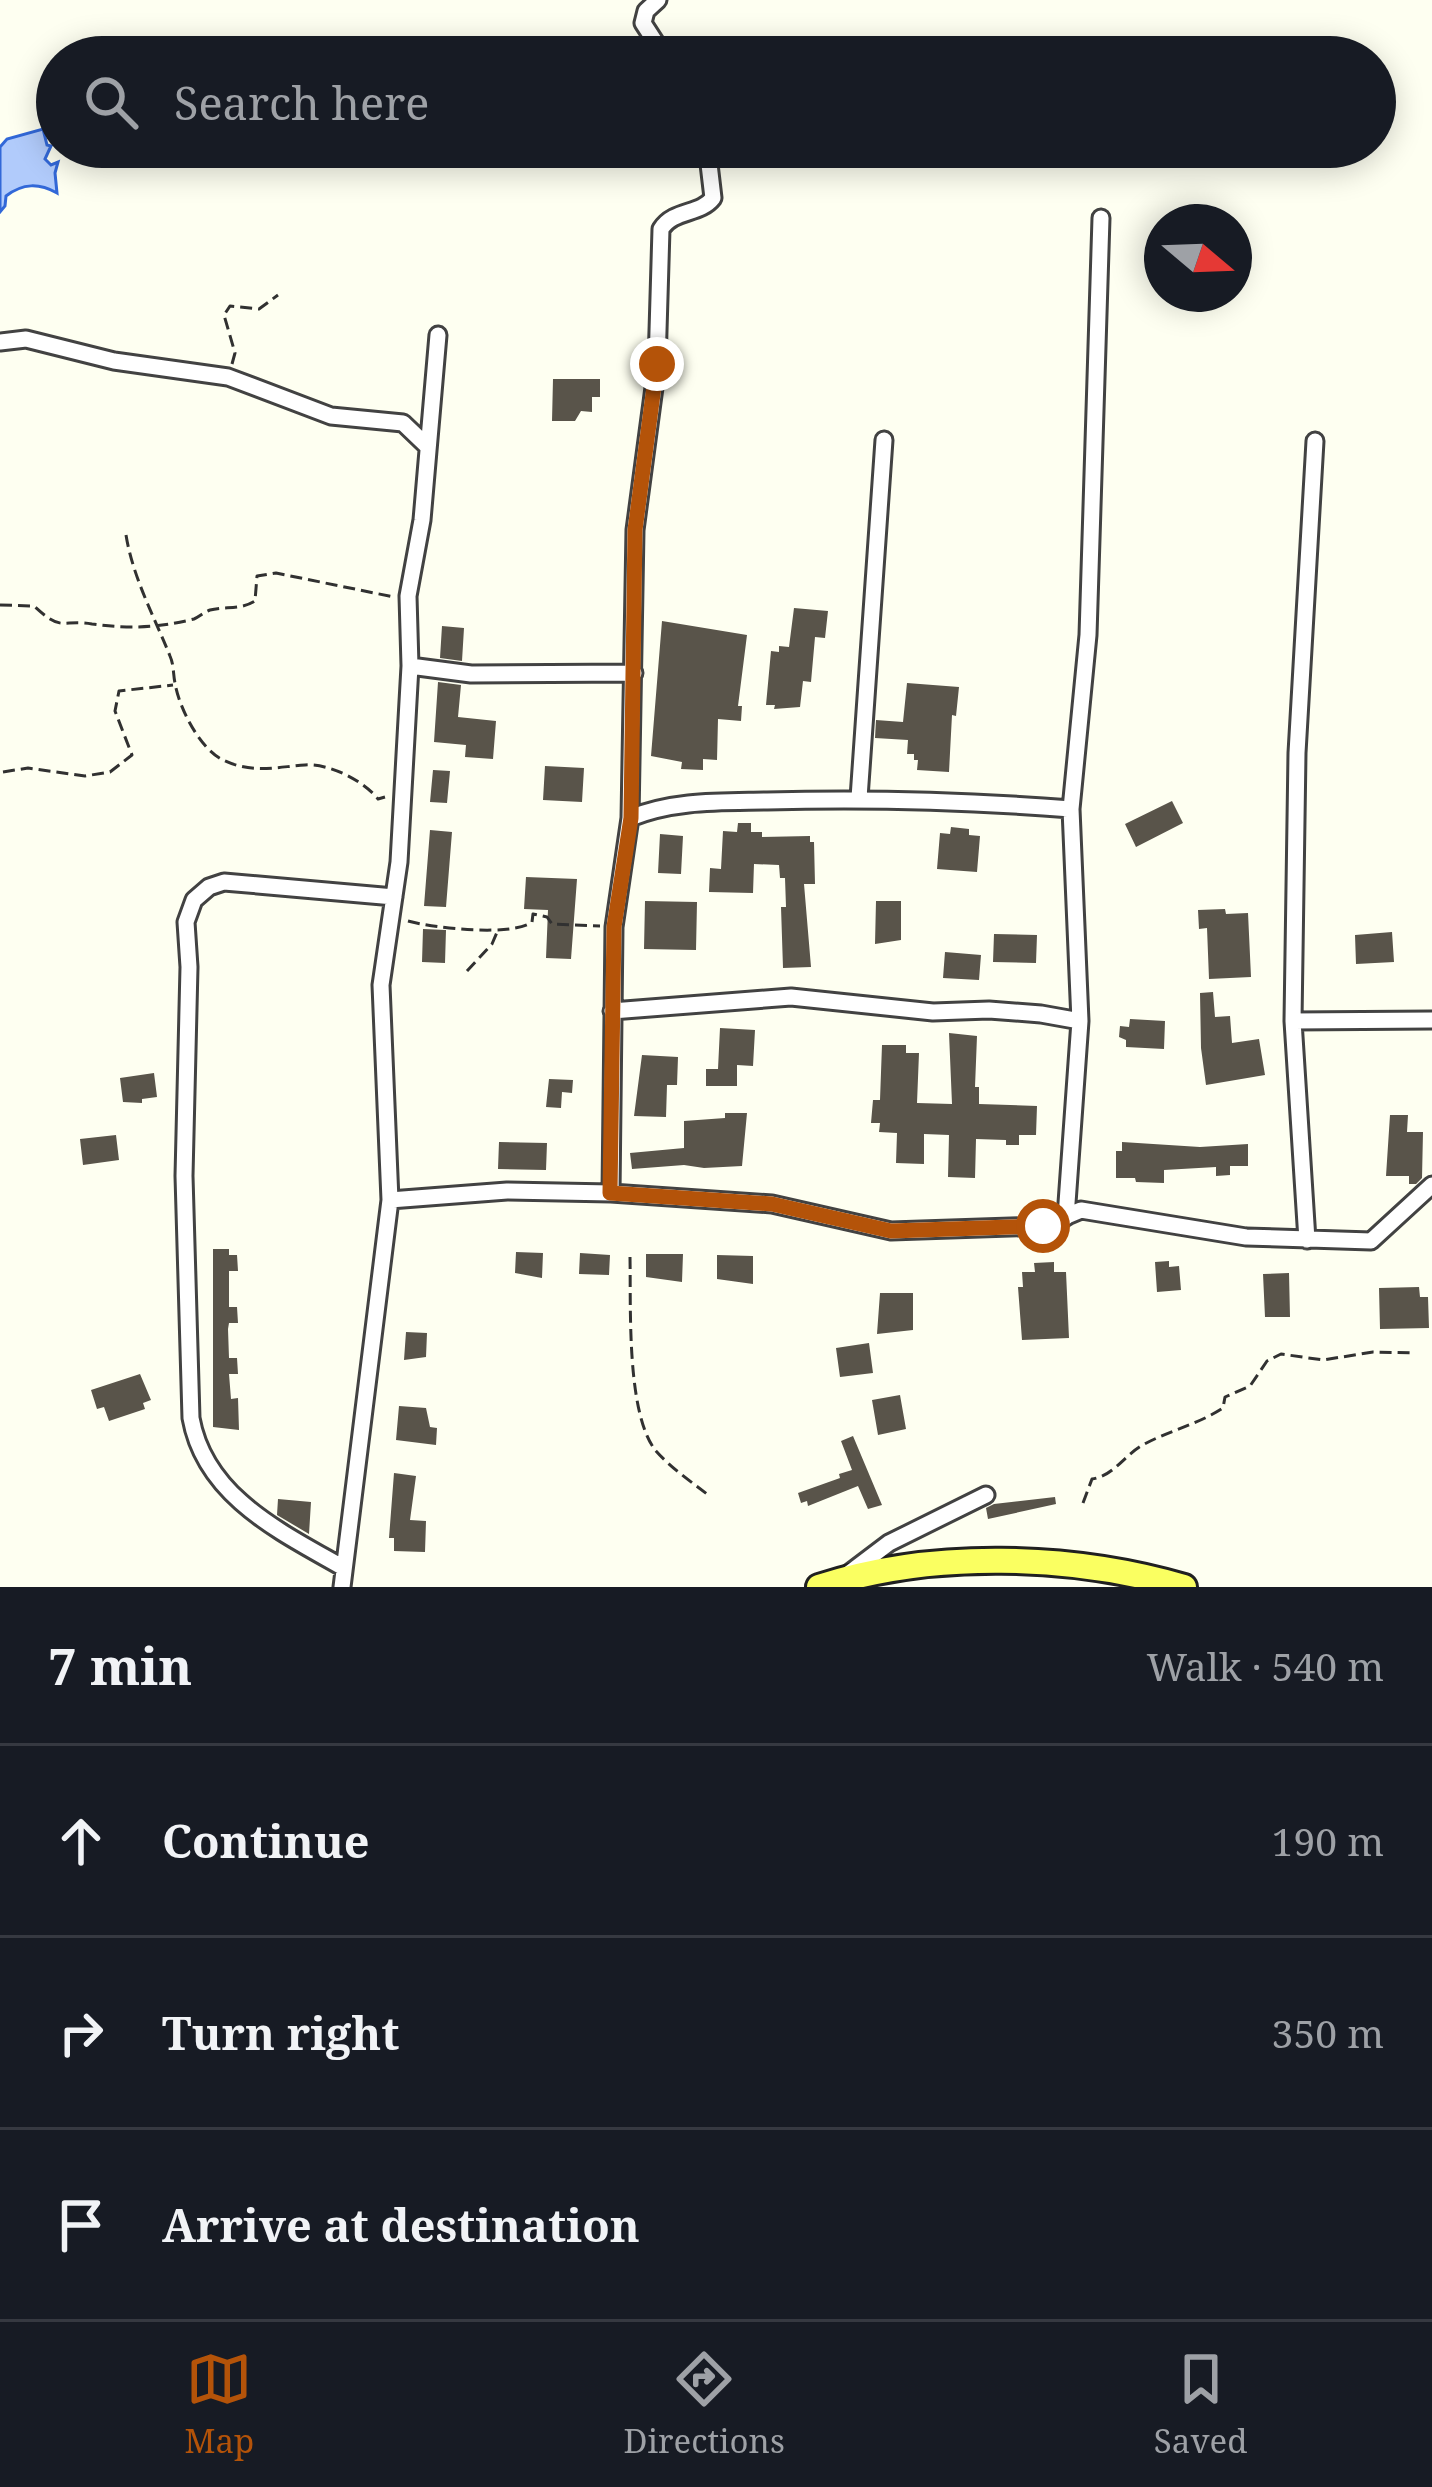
<!DOCTYPE html>
<html lang="en">
<head>
<meta charset="utf-8">
<style>
	:root { --surface:#171b24; --page:#242831; --text:#f1f3f6; --muted:#9ea1a6; --line:#363941; --accent:#b45309 }
	body { margin:0; font-family:"Noto Serif",serif; background:var(--page); color:var(--text) }
	.compass { position:absolute; left:1144px; top:204px; width:108px; height:108px; border-radius:50%; background:var(--surface); box-shadow:0 6px 30px #0003; rotate:109deg }
	.stop { position:absolute; width:36px; height:36px; margin:-27px; border:9px solid #b45309; border-radius:50%; background:#fff }
	.stop.end { background:#b45309; border-color:#fff; box-shadow:0 3px 12px #0008 }
	.list { margin:0; padding:0; list-style:none }
	h2 { display:flex; justify-content:space-between; align-items:center; height:156px; margin:0; padding:0 48px; font-size:51px }
	h2 small { font-size:39px; font-weight:400; color:var(--muted) }
	.list li { display:grid; grid-template-columns:78px 1fr auto; gap:36px; align-items:center; box-sizing:border-box; height:192px; padding:0 48px; border-top:3px solid var(--line) }
	.list b { display:block; font-size:45px; white-space:nowrap }
	.list em { font-size:39px; font-style:normal; color:var(--muted) }
	.icon { flex:none; width:66px; height:66px; fill:none; stroke:currentColor; stroke-width:2; stroke-linecap:round; stroke-linejoin:round }
	.map { position:relative; flex:none; width:1432px; height:1587px; overflow:hidden }
	.search { position:absolute; background:var(--surface); box-shadow:0 6px 30px #0003; left:36px; right:36px; top:36px; height:132px; display:flex; align-items:center; gap:30px; box-sizing:border-box; padding:0 42px; border-radius:66px; color:var(--muted); font-size:45px }
	.sheet { height:732px; background:var(--surface) }
	nav { display:flex; justify-content:space-around; align-items:center; box-sizing:border-box; height:168px; border-top:3px solid var(--line); background:var(--surface); font-size:33px; color:var(--muted) }
	nav a { display:grid; justify-items:center; gap:6px }
	nav .on { color:var(--accent) }
	.map>svg:first-child { display:block }
</style>
</head>
<body>
<div class="map">
<svg width="1432" height="1587" viewBox="0 0 1432 1587">
	<rect width="100%" height="100%" fill="#fefff1"/>
	<path fill="#b1cbfb" stroke="#3268d8" stroke-width="3" d="M43,129L47,145L51,146L45,159L51,165L58,162L55,173L57,193C39,183 23,183 6,196L5,206L0,212V147L7,139Z"/>
	<path fill="#59544a" d="M553,379H600V397H592V412L581,411L575,421H552Z
		M794,608L828,611L825,638L815,637L811,682L803,681L800,707L774,709L775,705H766L771,651L779,652V646L789,647Z
		M662,621L747,635L738,706H742L741,721L718,719L717,760L703,759V770L681,769L682,762L651,756Z
		M442,626L464,628L462,661L440,658Z
		M438,682L461,685L458,717L496,721L493,759L465,757L466,745L434,742Z
		M907,683L959,687L956,716L952,715L949,772L917,770L918,760H914V754H907L908,740L875,738L876,720L903,722Z
		M545,766L584,768L582,802L543,800Z
		M433,770L450,771L447,803L430,802Z
		M1172,801L1183,823L1136,847L1125,824Z
		M738,823H751V832H762V837L810,836V842H814L815,884H804L811,967L783,968L781,907H786L785,878H780L779,865L754,864L753,893L709,892L710,868L721,869L723,831L737,832Z
		M951,827L969,829V835L980,836L977,872L937,869L940,833L950,834Z
		M430,830L452,832L446,907L424,906Z
		M660,834L683,836L681,874L658,873Z
		M526,877L577,879L571,959L546,958L548,910L524,909Z
		M645,901L697,902L696,950L644,949Z
		M876,901H901V940L875,944Z
		M1225,909L1226,914L1248,913L1251,977L1209,979L1207,928L1199,929L1198,910Z
		M423,929L446,930L445,963L422,962Z
		M1392,932L1394,962L1356,964L1355,935Z
		M994,934L1037,935L1036,963L993,962Z
		M945,952L981,955L979,980L943,978Z
		M1213,992L1215,1017L1230,1016L1232,1043L1259,1039L1265,1075L1206,1085L1201,1048L1200,993Z
		M1130,1019L1165,1021L1164,1049L1126,1047V1040L1119,1037L1120,1026L1129,1027Z
		M720,1028L755,1030L753,1066L737,1065V1086H706V1069H718Z
		M949,1033L977,1036L975,1087H979V1104L1037,1106L1036,1135H1019V1145H1006V1140L976,1139L975,1178L948,1177L949,1135L924,1134V1164L896,1163L897,1133L879,1132L880,1123H871L873,1100H880L882,1045H906V1053H919L917,1103L952,1104Z
		M642,1055L678,1057L677,1085H667L666,1117L634,1116Z
		M154,1073L157,1097L142,1099V1103L123,1102L120,1078Z
		M549,1079L573,1080L572,1093L562,1092L561,1108L546,1107Z
		M725,1113H747L742,1166L704,1168L684,1165L632,1169L630,1153L684,1148V1121L725,1118Z
		M1390,1115H1408L1407,1132H1423L1422,1178L1416,1184H1409V1176H1386Z
		M116,1135L119,1160L83,1165L80,1139Z
		M499,1142L547,1143L546,1170L498,1169Z
		M1122,1142L1200,1147L1248,1144V1166H1230V1175L1216,1176V1167L1164,1170V1183L1136,1182L1135,1178H1116V1151H1122Z
		M213,1249H229V1255H237L238,1271H229V1307H237L238,1323H229L228,1329L229,1358H237L238,1374H229L231,1399L238,1398L239,1430L213,1427Z
		M516,1252L543,1253L542,1278L515,1273Z
		M580,1253L610,1255L609,1275L579,1274Z
		M646,1254H683L682,1282L646,1277Z
		M717,1255L753,1256V1284L717,1279Z
		M1169,1261V1267L1179,1266L1181,1290L1157,1292L1155,1262Z
		M1054,1262V1272H1066L1069,1338L1022,1340L1018,1287H1023L1022,1272H1035L1034,1263Z
		M1289,1273L1290,1317H1265L1263,1274Z
		M1419,1287L1420,1297H1428L1429,1328L1380,1329L1379,1288Z
		M880,1293H913V1330L877,1334Z
		M406,1332L427,1333L426,1357L404,1360Z
		M869,1343L873,1373L840,1377L836,1348Z
		M140,1374L151,1400L143,1403L145,1409L109,1421L104,1407L97,1409L91,1390Z
		M900,1395L906,1429L878,1435L872,1400Z
		M399,1406L426,1408L430,1427L437,1428L436,1445L396,1440Z
		M853,1436L882,1505L868,1509L858,1486L808,1506L807,1501L801,1503L798,1493L840,1478L839,1474L852,1470L841,1441Z
		M394,1473L416,1476L410,1520L426,1521L425,1552L394,1551V1538H389Z
		M1055,1497L1056,1504L988,1519L986,1508L994,1504Z
		M278,1499L311,1502L309,1534L277,1515Z"/>
	<g fill="none" stroke-linecap="round" stroke-linejoin="round">
		<defs>
			<path id="minor" d="M658,0L646,11L643,23L665,57
				M0,342L26,339L114,361L228,377L331,416L403,423L427,446
				M410,666L471,674L634,673
				M859,798L884,440
				M630,818C674,800 720,802 767,801C869,798 969,801 1071,809
				M612,1011L791,997L933,1012L989,1010L1041,1014L1080,1021
				M1293,1021L1432,1020
				M611,1193L614,927L630,818L635,530L657,365L661,229C674,209 700,215 713,198L707,147
				M390,1200L507,1191L611,1193L772,1204L891,1231L1043,1226L1081,1210L1246,1237L1371,1241L1432,1185
				M1066,1217L1080,1021L1071,809L1088,635L1101,218
				M1307,1240L1293,1021L1297,753L1315,441
				M342,1567C279,1531 205,1496 191,1418L184,1176L189,967L186,922L194,900L209,887L224,882L394,897
				M848,1574L889,1543L986,1495
				M342,1587L390,1200L381,985L399,862L410,666L408,596L422,520L438,335"/>
			<path id="primary" d="M819,1587C931,1550 1071,1554 1184,1587"/>
		</defs>
		<use href="#minor" stroke="#424242" stroke-width="21"/>
		<use href="#primary" stroke="#202020" stroke-width="30"/>
		<path stroke="#313131" stroke-width="3" stroke-dasharray="12 6" stroke-linecap="butt" d="M232,364L235,353L224,315L230,306L259,309L278,295
			M126,535C133,578 154,616 170,656C174,665 173,674 175,683C179,708 200,749 223,760C252,774 276,767 305,765C329,763 364,781 378,799L385,797
			M0,605L34,606C63,633 60,619 92,624C130,629 157,628 194,619C199,617 204,612 210,610C225,606 241,610 255,601L257,576L276,573L394,597
			M3,772L28,768L85,776L110,772L132,755L115,711L119,691L173,685
			M408,921C433,928 512,937 532,922L533,914L547,917L552,924L600,926
			M467,971L492,944L498,930
			M630,1257C631,1305 626,1414 656,1451C670,1467 690,1481 707,1494
			M1083,1503L1092,1479C1113,1476 1123,1457 1141,1446C1167,1431 1197,1425 1223,1408L1225,1397L1250,1386L1267,1361L1281,1354L1323,1360L1373,1352L1415,1353"/>
		<use href="#minor" stroke="#fff" stroke-width="15"/>
		<use href="#primary" stroke="#faff61" stroke-width="24"/>
	</g>
	<g fill="none" stroke-linecap="round" stroke-linejoin="round">
		<path stroke="#b45309" stroke-width="15" d="M657,364L635,530L631,818L614,927L610,1193L772,1204L891,1231L1043,1226"/>
	</g>
</svg>
<svg class="compass" viewBox="-18 -18 36 36"><path d="M0-13l5 13h-10z" fill="#e53935"/><path d="M0 13l5-13h-10z" fill="#9ea1a6"/></svg>
<div class="stop" style="left:1043px;top:1226px"></div>
<div class="stop end" style="left:657px;top:364px"></div>
<div class="search"><svg class="icon" aria-label="search" viewBox="0 0 24 24"><circle cx="10" cy="10" r="6"/><path d="M15 15l6 6"/></svg>Search here</div>
</div>
<section class="sheet">
<h2>7 min<small>Walk · 540 m</small></h2>
<ul class="list">
<li><svg class="icon" aria-label="ahead" viewBox="0 0 24 24"><path d="M12 20V5M6 11l6-6 6 6"/></svg><div><b>Continue</b></div><em>190 m</em></li>
<li><svg class="icon" aria-label="right" viewBox="0 0 24 24"><path d="M7 20v-9h11M14 6l5 5-5 5"/></svg><div><b>Turn right</b></div><em>350 m</em></li>
<li><svg class="icon" aria-label="arrive" viewBox="0 0 24 24"><path d="M6 21V4h12l-3 4 3 4H6"/></svg><div><b>Arrive at destination</b></div></li>
</ul>
</section>
<nav>
<a class="on"><svg class="icon" aria-label="map" viewBox="0 0 24 24"><path d="M3 6l6-2 6 2 6-2v14l-6 2-6-2-6 2zM9 4v14M15 6v14"/></svg>Map</a>
<a><svg class="icon" aria-label="directions" viewBox="0 0 24 24"><path d="M12 3l9 9-9 9-9-9zM9 14v-3h6M13 9l2 2-2 2"/></svg>Directions</a>
<a><svg class="icon" aria-label="saved" viewBox="0 0 24 24"><path d="M7 4h10v16l-5-4-5 4z"/></svg>Saved</a>
</nav>
</body>
</html>
